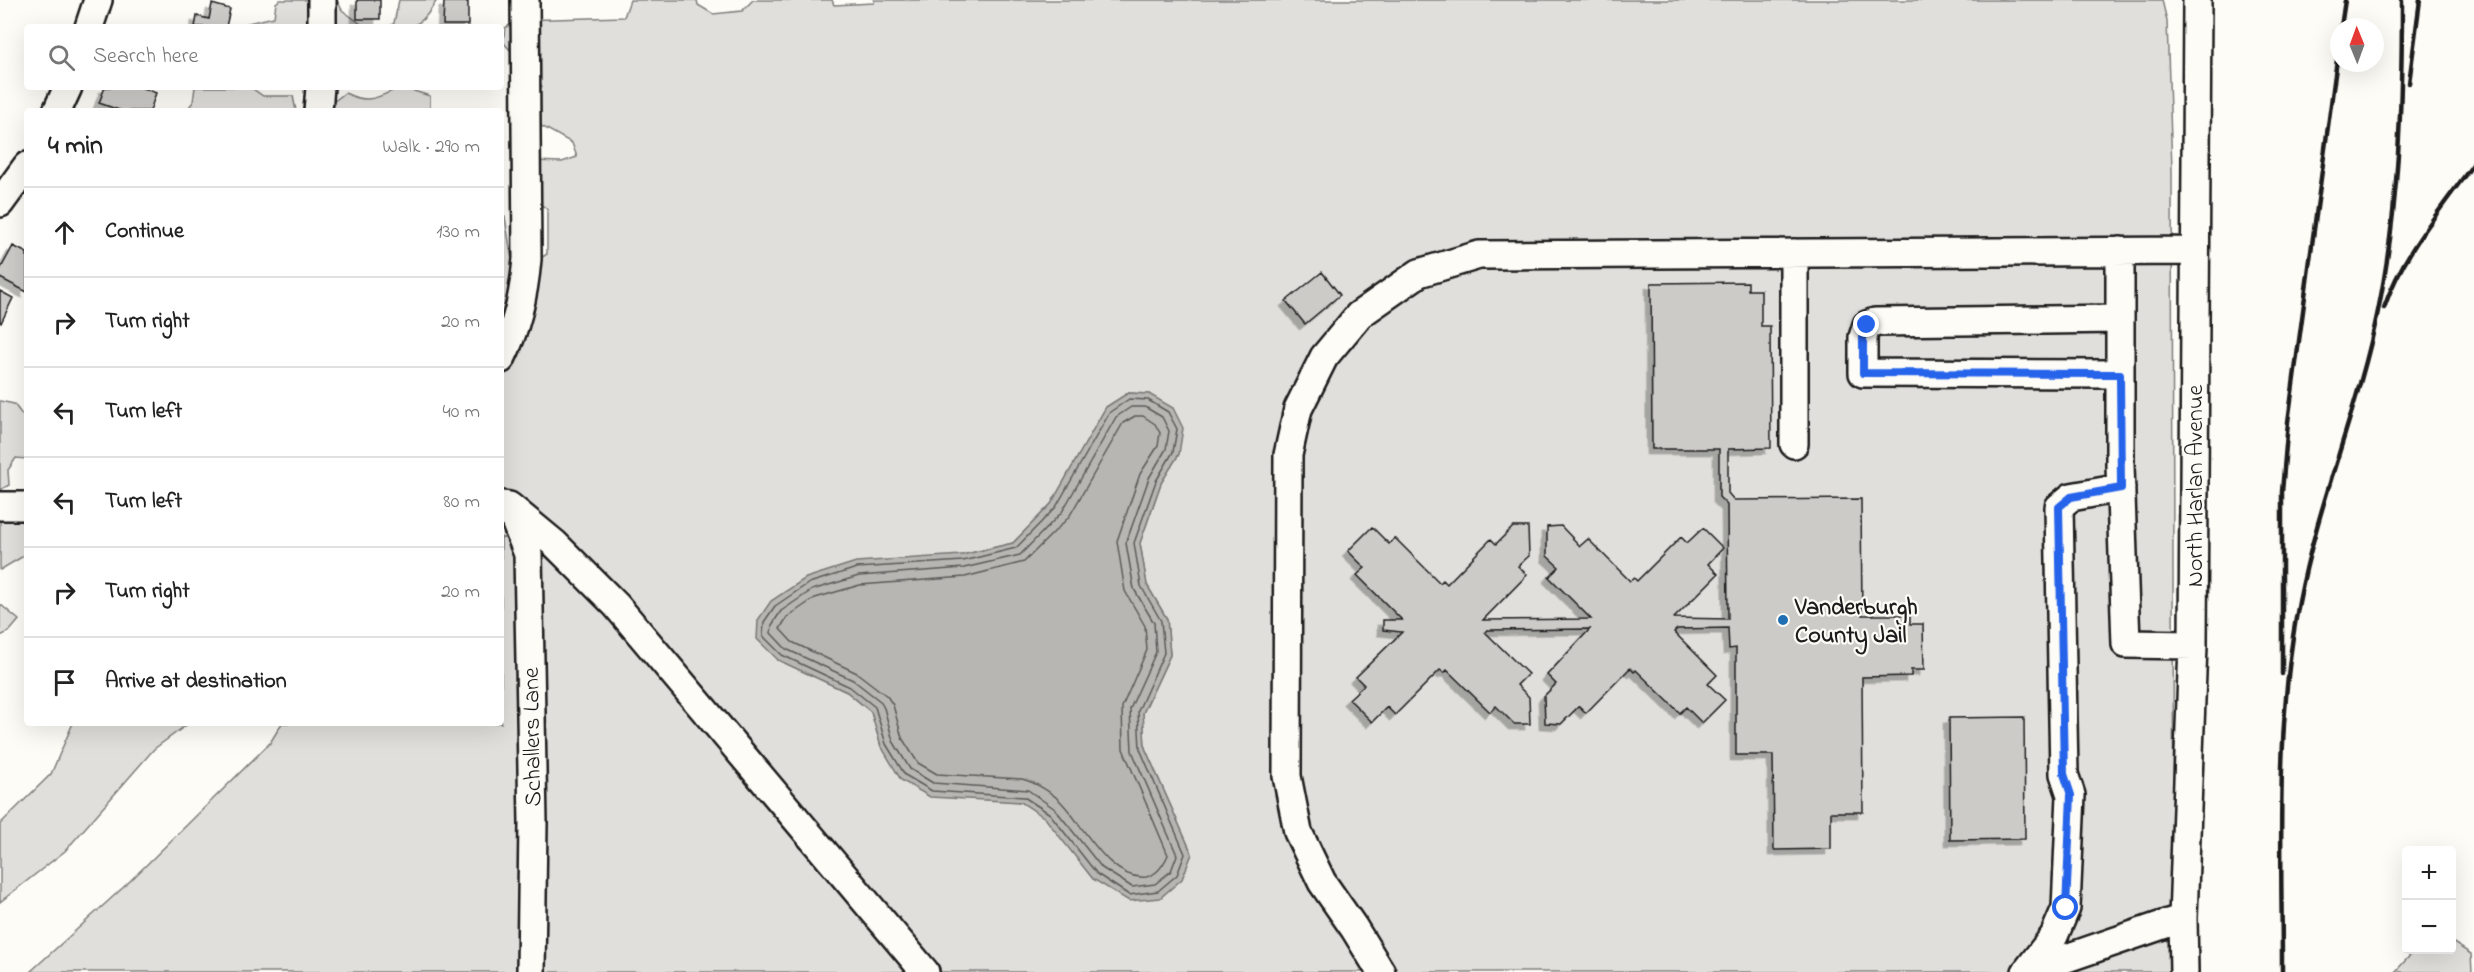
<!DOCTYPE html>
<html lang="en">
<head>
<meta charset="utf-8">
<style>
	:root { --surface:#fff; --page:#f6f6f6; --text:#222; --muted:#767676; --line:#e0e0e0 }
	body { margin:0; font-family:"Indie Flower",sans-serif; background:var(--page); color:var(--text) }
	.controls { position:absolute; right:18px; bottom:18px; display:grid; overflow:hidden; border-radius:6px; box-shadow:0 6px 24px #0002 }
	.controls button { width:54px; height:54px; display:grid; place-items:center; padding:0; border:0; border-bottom:2px solid var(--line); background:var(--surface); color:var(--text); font:30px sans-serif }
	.compass { position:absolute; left:2330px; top:18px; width:54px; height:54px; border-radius:50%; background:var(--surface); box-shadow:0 6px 24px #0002; rotate:359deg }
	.stop { position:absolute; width:18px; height:18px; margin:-14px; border:4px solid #2563eb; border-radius:50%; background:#fff }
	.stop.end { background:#2563eb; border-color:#fff; box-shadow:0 2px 6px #0008 }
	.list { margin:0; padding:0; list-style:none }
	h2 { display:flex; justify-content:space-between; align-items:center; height:78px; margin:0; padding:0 24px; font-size:26px }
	h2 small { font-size:20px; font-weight:400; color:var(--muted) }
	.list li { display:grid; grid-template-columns:39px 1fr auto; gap:18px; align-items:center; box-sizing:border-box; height:90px; padding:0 24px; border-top:2px solid var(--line) }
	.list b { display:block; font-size:22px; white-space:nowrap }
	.list em { font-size:20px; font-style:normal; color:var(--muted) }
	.icon { flex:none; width:33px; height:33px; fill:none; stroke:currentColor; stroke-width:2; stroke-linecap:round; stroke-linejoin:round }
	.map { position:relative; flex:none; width:2474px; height:972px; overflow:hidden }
	.search { position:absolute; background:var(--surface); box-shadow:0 6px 24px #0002; left:24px; top:24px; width:480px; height:66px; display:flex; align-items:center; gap:15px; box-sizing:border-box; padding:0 21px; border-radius:6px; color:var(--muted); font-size:22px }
	.panel { position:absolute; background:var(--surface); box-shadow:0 6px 24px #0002; left:24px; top:108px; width:480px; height:618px; border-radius:6px }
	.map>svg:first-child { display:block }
</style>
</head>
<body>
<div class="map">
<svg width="2474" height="972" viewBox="0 0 2474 972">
	<defs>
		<filter id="shadow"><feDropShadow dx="-5.5" dy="5.5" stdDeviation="0" flood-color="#0004"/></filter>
	</defs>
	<rect width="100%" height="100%" fill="#fdfcf7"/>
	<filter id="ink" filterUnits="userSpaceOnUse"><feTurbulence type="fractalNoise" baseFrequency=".0167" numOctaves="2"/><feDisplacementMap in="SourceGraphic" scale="12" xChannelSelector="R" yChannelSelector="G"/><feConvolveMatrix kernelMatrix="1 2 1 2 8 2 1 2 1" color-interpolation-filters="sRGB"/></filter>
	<g filter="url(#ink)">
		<path fill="#e0dfdb" stroke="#7e7e7c" stroke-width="1.5" fill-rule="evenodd" d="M280,0H337L342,10L365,27H231L274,17L276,3Z
			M399,0H437C421,25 419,27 389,27L394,23Z
			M630,0H697L698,5L713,14L742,11L753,0H832L834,5L874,3V0H2162L2167,21L2172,170L2174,972H30L127,884L270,743L282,723H501V537L536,548L592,598L501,493V378C511,365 502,346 501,332C498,293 501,253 501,214L505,217L512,260L524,269L547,254V209L536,201L533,161L562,162L577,157L572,143L536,123L527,111L542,86L503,42L505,28L518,20L624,17ZM1128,393L1149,394L1179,454L1161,483L1140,543L1147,585L1167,619L1170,655L1143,713L1145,748L1192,854L1093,879L1045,817L1021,802L990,799L881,747L871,712L847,692L778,660L962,555L1013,543L1051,504L1106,407Z
			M195,87H250L263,96H293L296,111H186L193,102Z
			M401,87L430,96V111H333V102L345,93C369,105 378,97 401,87Z
			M0,401L14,404L23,416L27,417V459L16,458L8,470L9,485L0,490Z
			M0,516H27V554L0,570Z
			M0,604L19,620L9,632L0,636Z
			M73,723H189L154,749L65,851L0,902V824L51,774Z
			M2452,942L2471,954L2472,972H2395L2415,950H2452Z"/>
		<path fill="#b7b6b2" stroke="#797876" stroke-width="1.5" d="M1128,393L1149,394L1173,408L1183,428L1179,454L1161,483L1140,543L1147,585L1167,619L1170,655L1143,713L1145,748L1192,854L1182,879L1160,898L1129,901L1093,879L1045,818L1021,802L930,797L901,780L881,746L871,712L847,692L778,660L757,639L758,620L771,601L806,578L856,562L962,555L1013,543L1051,504L1106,407Z"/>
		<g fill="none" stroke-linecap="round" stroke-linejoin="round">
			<path stroke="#5a5a58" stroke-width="1.5" d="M1129,399L1148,400L1168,412L1177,429L1173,452L1156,481L1134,543L1141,586L1161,621L1164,653L1138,711L1140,749L1185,854L1177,875L1158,891L1129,895L1097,874L1050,814L1024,797L932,791L905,775L886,744L875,707L850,687L782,655L763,636L764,622L775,606L809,583L857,568L963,561L1016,548L1056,507L1110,412Z
				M1131,407H1145L1162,417L1169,431L1166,449L1149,478L1126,543L1134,589L1154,623L1156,652L1130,709L1132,751L1177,855L1171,871L1155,884L1132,887L1102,868L1055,809L1028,790L933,783L910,769L893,741L884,708L880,701L853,680L786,649L771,633L772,625L781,611L812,590L859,576L964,568L1020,555L1062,512L1116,417Z
				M1135,416H1143L1155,424L1160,433L1158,446L1140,474L1117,541L1125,591L1145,626L1147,650L1122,707L1123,749L1168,855C1164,864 1157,875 1146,877C1110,881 1084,826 1062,803C1053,793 1035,782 1022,779L937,774L918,763L902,738L893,705L887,696L857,673L792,642L780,629L787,617L815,598L860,585L965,577L1024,562L1069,517L1123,423Z"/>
		</g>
		<path fill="#cccbc8" stroke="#1c1c1c" stroke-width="1.5" filter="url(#shadow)" d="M357,0H380V19H357Z
			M444,2H468V25H443Z
			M212,4L230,9L226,27H195L197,16L209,19Z
			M105,87H140L156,93L150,111H122L99,103Z
			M13,246L27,253V292L0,278V270Z
			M1322,272L1340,295L1305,324L1286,301Z
			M1748,282V290H1761V326H1770L1771,448L1728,449V493L1734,500L1861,499L1862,615H1910V624H1923L1924,670H1911V676L1862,677L1863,812H1831V849L1774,850L1773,755H1736V648L1729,649L1728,628L1677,629L1674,632L1717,675L1708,684L1725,700L1702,723L1686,707L1680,713L1636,670L1634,672L1630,668L1586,713L1579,706L1561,724L1545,723L1544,696L1556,684L1547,675L1590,629L1487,630L1485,632L1528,674L1517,685L1529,697L1530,724H1514L1496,706L1490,712L1447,670L1444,673L1440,670L1395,715L1387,707L1372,722L1349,699L1364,685L1356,677L1402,632L1383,630V620H1402L1357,575L1365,568L1348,551L1372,527L1389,544L1395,538L1440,583L1443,580L1447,584L1491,539L1496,544L1513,527H1528L1529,556L1518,566L1527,575L1483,620L1591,619L1549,577L1559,567L1547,556V527L1561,526L1580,546L1588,539L1630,581L1634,578L1637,581L1681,537L1687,543L1703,528L1723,548L1708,564L1718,574L1674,618L1728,619L1727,505L1719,497V449H1652L1651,283Z
			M0,291L13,298L1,323L0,322Z
			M2024,717L2025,839L1950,840L1949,718Z"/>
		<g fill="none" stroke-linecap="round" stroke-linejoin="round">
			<defs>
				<path id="minor" d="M89,27L98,0
					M322,27V0
					M57,111L68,87
					M318,111L320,87
					M0,203L27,166
					M2120,251V465L2126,644L2193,645
					M2120,319L1875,322L1867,325L1863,337V373L2120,374
					M501,359C517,327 524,295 527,259L525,0
					M1794,444V253
					M501,505L509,506L555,544L616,605L925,972
					M0,506H27
					M510,508L528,554L533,823L531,972
					M2029,971L2183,918
					M1381,972L1354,928L1322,882L1298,832L1287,776L1288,455L1298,409L1324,357L1359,315L1419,273L1479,255L2195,251
					M2026,972L2054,936L2066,908L2071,795L2064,774L2059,507L2071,497L2121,488
					M2184,972L2183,918L2193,645L2197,0"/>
			</defs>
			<use href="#minor" stroke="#1c1c1c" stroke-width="32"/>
			<use href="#minor" stroke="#fdfcf7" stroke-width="27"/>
			<path stroke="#1c1c1c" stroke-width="4.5" d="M2341,27L2345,0
				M2409,83L2420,0
				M2384,308C2402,254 2441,209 2474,163
				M2282,674V492L2288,422L2339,45
				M2282,972C2282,849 2275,724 2299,602C2318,503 2358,409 2378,311C2399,209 2402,103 2402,0"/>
		</g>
	</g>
	<g fill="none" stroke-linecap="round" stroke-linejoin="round" filter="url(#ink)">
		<path stroke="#2563eb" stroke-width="8" d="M1867,325L1863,337V373L2120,374L2121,488L2071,497L2059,507L2064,774L2071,795L2066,908"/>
	</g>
	<circle fill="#1f6fb2" stroke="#fdfcf7" stroke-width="2" cx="1783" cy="620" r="6"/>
	<g text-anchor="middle" stroke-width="4.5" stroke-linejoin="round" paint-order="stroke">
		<g font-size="24" fill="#1c1c1c" stroke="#fdfcf7">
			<text transform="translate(2194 486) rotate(-90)" y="8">North Harlan Avenue</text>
			<text transform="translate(531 737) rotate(-91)" y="8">Schallers Lane</text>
		</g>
		<g font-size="24" font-weight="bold" fill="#1c1c1c" stroke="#fdfcf7" text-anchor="start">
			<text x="1795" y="614">Vanderburgh<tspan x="1795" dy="28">County Jail</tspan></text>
		</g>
	</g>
</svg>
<div class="controls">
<button>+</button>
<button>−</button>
</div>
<svg class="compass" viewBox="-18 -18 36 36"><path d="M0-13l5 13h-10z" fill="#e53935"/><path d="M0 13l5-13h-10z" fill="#767676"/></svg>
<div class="stop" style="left:2066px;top:908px"></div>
<div class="stop end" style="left:1867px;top:325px"></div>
<div class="search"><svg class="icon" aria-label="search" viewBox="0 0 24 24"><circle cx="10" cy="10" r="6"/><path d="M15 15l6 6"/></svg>Search here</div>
<section class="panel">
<h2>4 min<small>Walk · 290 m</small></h2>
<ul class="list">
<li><svg class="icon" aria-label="ahead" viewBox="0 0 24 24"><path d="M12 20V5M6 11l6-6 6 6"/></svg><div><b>Continue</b></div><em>130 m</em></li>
<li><svg class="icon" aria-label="right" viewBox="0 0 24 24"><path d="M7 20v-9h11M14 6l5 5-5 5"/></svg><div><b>Turn right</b></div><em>20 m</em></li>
<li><svg class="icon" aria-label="left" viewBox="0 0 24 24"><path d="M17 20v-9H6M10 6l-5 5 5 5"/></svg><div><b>Turn left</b></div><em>40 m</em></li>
<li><svg class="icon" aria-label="left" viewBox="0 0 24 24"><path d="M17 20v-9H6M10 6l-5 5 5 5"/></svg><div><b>Turn left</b></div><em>80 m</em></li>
<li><svg class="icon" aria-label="right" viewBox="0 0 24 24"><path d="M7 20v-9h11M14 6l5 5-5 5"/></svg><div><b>Turn right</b></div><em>20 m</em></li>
<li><svg class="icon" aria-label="arrive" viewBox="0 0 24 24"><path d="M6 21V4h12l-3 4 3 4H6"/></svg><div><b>Arrive at destination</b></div></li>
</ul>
</section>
</div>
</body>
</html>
